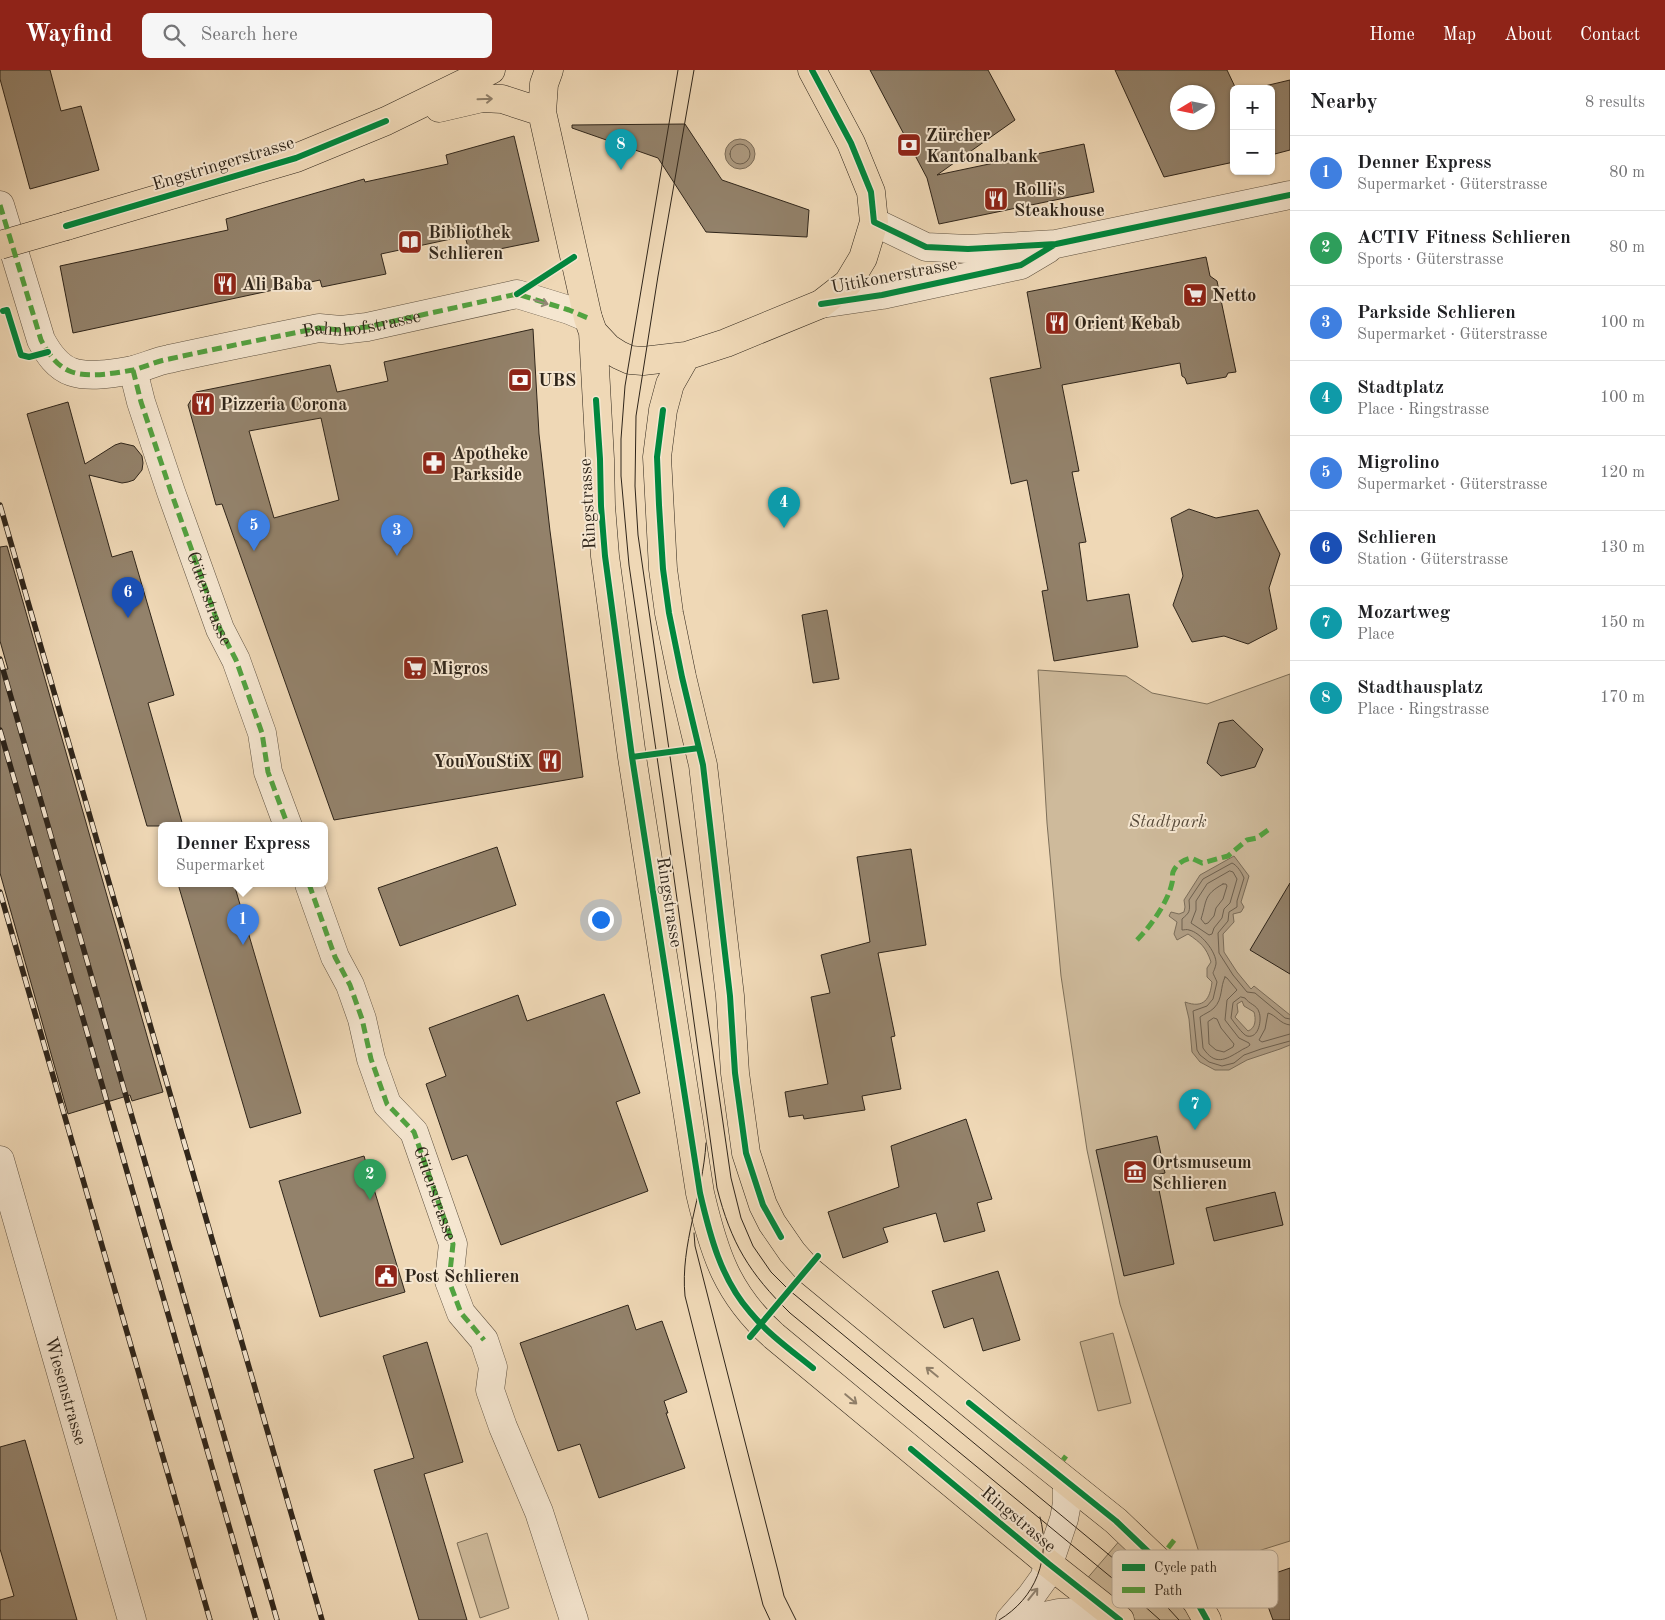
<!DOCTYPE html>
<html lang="en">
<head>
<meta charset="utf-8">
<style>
	:root { --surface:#fff; --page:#f6f6f6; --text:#202124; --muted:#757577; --line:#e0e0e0; --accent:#8f2418 }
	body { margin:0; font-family:"Old Standard TT",serif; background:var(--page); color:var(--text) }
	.controls { position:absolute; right:15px; top:15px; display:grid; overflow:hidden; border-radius:8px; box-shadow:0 1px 4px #0004 }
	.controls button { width:45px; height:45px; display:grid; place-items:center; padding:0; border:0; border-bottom:1px solid var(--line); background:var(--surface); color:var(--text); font:25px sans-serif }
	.compass { position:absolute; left:1170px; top:15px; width:45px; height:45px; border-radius:50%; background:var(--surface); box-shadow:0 1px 4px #0004; rotate:260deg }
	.you { position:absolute; left:600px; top:849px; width:18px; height:18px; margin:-12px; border:4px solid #fff; border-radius:50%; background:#1a73e8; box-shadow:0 0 0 8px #1a73e833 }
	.badge { display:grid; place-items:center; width:32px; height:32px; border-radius:50%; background:var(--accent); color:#fff; font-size:16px; font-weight:700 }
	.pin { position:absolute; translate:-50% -41px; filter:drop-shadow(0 1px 2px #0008) }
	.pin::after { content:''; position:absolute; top:26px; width:18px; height:15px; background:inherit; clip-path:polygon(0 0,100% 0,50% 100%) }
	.popup { position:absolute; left:158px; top:752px; width:170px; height:65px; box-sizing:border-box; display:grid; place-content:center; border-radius:8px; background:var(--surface); filter:drop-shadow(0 1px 4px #0005); font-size:16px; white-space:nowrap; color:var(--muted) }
	.popup b { font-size:19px; color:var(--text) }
	.popup::after { content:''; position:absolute; left:50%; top:100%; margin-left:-10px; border:10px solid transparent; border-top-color:var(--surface) }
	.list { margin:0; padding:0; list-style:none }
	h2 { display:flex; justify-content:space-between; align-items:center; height:65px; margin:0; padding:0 20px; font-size:21px }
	h2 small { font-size:16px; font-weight:400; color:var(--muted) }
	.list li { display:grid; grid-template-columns:32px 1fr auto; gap:15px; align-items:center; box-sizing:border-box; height:75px; padding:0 20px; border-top:1px solid var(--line) }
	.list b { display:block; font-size:19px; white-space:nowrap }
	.list p { margin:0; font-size:16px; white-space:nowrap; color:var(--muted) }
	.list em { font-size:16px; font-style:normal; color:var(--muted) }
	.icon { flex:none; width:28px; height:28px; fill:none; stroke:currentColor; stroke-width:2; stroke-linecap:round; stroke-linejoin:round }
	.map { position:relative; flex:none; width:1290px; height:1550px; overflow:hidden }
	header { display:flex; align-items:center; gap:30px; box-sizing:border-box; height:70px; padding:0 25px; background:var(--accent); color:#fff }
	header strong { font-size:24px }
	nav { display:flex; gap:28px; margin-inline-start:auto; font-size:18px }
	.search { width:350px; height:45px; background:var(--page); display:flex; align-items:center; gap:12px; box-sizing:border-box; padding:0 18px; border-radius:8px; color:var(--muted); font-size:19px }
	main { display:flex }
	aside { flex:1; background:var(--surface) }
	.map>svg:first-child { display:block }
</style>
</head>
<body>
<header>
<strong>Wayfind</strong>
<div class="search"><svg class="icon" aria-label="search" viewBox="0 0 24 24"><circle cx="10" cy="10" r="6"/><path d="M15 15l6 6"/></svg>Search here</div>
<nav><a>Home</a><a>Map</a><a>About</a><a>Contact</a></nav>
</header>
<main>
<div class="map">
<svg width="1290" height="1550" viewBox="0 0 1290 1550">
	<rect width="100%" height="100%" fill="#efd8b6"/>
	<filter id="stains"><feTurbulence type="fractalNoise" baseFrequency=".004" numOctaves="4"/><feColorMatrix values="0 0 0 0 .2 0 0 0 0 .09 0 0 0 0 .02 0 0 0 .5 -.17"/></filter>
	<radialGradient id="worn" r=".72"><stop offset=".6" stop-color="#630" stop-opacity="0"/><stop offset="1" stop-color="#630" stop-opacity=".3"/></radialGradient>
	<path fill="#ceba9b" stroke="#7e705a" d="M1038,600L1126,606L1152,623L1207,634L1290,604V1471L1204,1498L1120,1234L1087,1080L1061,906L1047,753Z
		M1113,1263L1131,1333L1098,1341L1080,1272Z
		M487,1463L509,1538L480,1548L457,1473Z
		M1121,1469L1149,1493L1196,1550H1134L1085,1511Z"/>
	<path fill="#ae9b81" stroke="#7b6c58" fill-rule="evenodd" d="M725 84a15 15 0 1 1 30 0a15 15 0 1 1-30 0Z
		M1234,786L1249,806L1241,832L1244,837L1241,842L1233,844L1234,852L1223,864L1224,882L1237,902L1251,919L1254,916L1290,945V975L1280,979L1247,990L1229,1000H1215L1200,992L1192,982L1189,949L1185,932C1204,939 1210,929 1212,912L1207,907V898L1211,892C1206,877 1201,873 1188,864L1177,870L1174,864L1177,852L1169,846L1171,842L1179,844L1184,842L1185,837L1184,830L1200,805ZM1242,931L1244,936L1254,942C1256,949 1256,958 1248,961L1235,947L1238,942L1237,934Z"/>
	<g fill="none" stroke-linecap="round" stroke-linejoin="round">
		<path stroke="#6e604e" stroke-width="1" d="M730 84a10 10 0 1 1 20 0a10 10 0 1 1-20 0Z
			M1230,801L1233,802L1237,809L1230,833L1224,839L1222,848L1214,858L1212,864L1209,865L1191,853L1196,840V831L1207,814Z
			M1223,814H1226L1227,816L1223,829L1216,838L1214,846L1208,853L1205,854L1201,849C1207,831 1203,825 1223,814Z
			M1225,907L1227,908L1237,920L1227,930L1225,950L1239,968L1249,973L1250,975C1247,978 1244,978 1240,981C1225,990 1215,996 1203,978L1200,947C1204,944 1210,942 1214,938C1223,929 1220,917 1225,907Z
			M1241,927L1245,928C1249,934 1257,935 1259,942C1262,949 1259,969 1247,966C1243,965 1233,951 1231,948L1233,933Z
			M1214,948L1217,949L1221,958L1234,974L1233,977L1224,982L1216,980L1209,974L1208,952Z
			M1290,949L1285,948L1255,923L1247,922L1233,905L1219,883L1218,863L1228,851L1229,842L1237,837V831L1244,808C1242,803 1237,795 1232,793L1203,809L1189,830C1190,842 1190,842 1182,849V860C1184,860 1187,859 1189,860C1200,862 1217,882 1216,894C1213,907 1211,898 1217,912L1213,929L1207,936L1193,941L1197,980L1200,985L1209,992L1222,996L1234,993L1244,985L1261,979L1290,971
			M1290,955C1280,954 1276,945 1268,943L1265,959L1259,970L1262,972L1290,964"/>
	</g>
	<path fill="#93826b" stroke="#2f251a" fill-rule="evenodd" d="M0,0H50L61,41L81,36L99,100L30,119L0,9Z
		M870,0H988L1015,50L937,105L1084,74L1094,122L939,154L927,108Z
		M1115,0H1227L1236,19H1234V92L1164,107ZM1178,22H1208V52H1178Z
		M1290,10V80L1271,85V19H1252Z
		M685,54L722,110L809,140L807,167L706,162L658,88L572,58V55Z
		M514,66L539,171L470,185L465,166L381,184L386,204L322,217L320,210L73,263L60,196L228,160L226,149L364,109L365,112L448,94L446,85Z
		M1206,187L1210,206L1217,211L1236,302L1228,303L1226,307L1187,314L1185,308L1182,306L1180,293L1062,315L1079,401L1072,402L1086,472L1079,473L1087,531L1129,524L1138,577L1054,591L1042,521L1048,520L1027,410L1011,414L990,308L1041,298L1027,222Z
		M533,259L539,364L550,461L583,707L334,750L222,434L216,435L188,335L196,322L330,295L337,322L388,311L384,292ZM321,348L339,430L274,448L249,361Z
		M68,332L85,394L115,375L121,373L134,376L142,386L143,393L142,400L134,410L128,412L122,413L89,405L112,487L132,481L174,625L148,633L183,756H147L27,344Z
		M1189,439L1216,448L1258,440L1280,484L1269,518L1277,559L1248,574L1224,566L1192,572L1173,535L1183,506L1171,448Z
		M7,476L163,1022L132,1031L130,1025L68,1044L0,803V600L8,599L0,571V477Z
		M827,540L839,609L813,613L802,545Z
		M1233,650L1263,679L1255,697L1221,706L1207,693L1219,653Z
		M497,777L516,835L400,876L378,818Z
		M911,779L926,875L878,883L895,966L891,967L901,1019L862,1026L865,1040L804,1049L803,1045L789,1047L785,1022L828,1014L811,927L830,923L821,885L870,872L857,787Z
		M1290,813V904L1250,880Z
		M178,814H234L301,1043L250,1058Z
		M604,924L640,1023L616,1032L648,1121L501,1175L467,1085L452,1090L426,1014L446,1006L429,958L518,925L527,951Z
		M966,1049L992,1129L977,1133L985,1161L944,1172L936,1143L883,1158L888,1172L843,1188L828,1142L899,1117L891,1076Z
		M1157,1066L1165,1103L1156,1105L1174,1194L1124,1206L1096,1080Z
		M364,1086L405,1222L320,1247L279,1111Z
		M1275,1122L1283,1155L1214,1171L1206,1138Z
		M998,1201L1020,1270L983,1281L973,1248L944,1258L932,1221Z
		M628,1235L636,1260L662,1251L687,1322L664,1331L668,1343H666L685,1398L599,1428L580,1374L558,1381L520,1273Z
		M427,1272L463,1392L424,1404L467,1550H419L374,1400L414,1388L383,1286Z
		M25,1370L77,1550H0V1530L14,1526L0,1479V1377Z
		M1290,1498V1550H1273L1258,1509Z"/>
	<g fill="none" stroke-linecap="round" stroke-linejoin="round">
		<defs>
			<g id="minor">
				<path d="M0,135L41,270C48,283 57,297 72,302C90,308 115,303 133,300C145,297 157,291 169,289C219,278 269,268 319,258L341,260L367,257L517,224L569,240L588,248"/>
				<path d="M874,152L926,177L968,179L1056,174L1290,125"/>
				<path d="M821,234L882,225L1021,195L1048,179"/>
				<path id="s1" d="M133,300L141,332L171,422L220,559L236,590L262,663L268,702L288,756"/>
				<path d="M309,814L335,887L350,915L362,949L371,989L387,1034L414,1062L453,1174L449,1211L461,1243L484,1270L493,1297L490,1320L503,1357L539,1442L574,1550"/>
				<path id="s2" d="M0,1090L132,1550"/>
				<path d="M1010,1550L1031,1526L1044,1508L1064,1449L1067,1433V1413"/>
				<path d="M1026,1550L1059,1543L1109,1540"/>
			</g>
			<path id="major" d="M549,0L544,14L542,42L588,248L593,262L608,278L619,285L630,290L643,291L686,286L726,273L821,234L848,213L863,188L874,152L871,122L851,73L812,0
				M439,38L482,28L502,29L542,42
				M66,156L296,88L386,51L491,0
				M593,262L600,389L601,436L605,486L632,687L700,1123C714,1183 727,1224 774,1266L1049,1494L1120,1550
				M686,286L670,314L663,340L657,387L663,499L669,543L682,607L703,695L730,926L735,1003L746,1083L763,1135L772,1153L792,1182L807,1199L1001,1359L1116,1451L1180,1512L1197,1532L1207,1550"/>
		</defs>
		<use href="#minor" stroke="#5f5241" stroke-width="29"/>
		<use href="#major" stroke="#2f251a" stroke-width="29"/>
		<use href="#minor" stroke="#f5e6d0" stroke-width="28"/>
		<use href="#major" stroke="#efd8b6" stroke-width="28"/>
		<path stroke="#2f251a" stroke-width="1" d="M678,0L625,316L621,369V406L629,495L663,728L717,1118C731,1173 749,1203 790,1243L1123,1517L1160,1550
			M694,0L658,206L636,346L635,416L638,465L731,1108L741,1148L753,1176L771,1202L789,1220L1131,1503L1158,1527L1179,1550
			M706,1073C703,1125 680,1174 685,1226L763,1535L770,1550
			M694,1163L695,1176L778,1501L784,1526L796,1550
			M999,1550C1036,1528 1051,1488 1040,1447"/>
		<defs>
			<path id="rail" d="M0,435L322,1550
				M0,589L277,1550
				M0,660L256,1550
				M0,822L210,1550"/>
		</defs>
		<use href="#rail" stroke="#2f251a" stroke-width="5.5"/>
		<use href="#rail" stroke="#f5e6d0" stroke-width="4" stroke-dasharray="11" stroke-linecap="butt"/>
		<defs>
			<path id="major-bridge" d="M0,175L66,156"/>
		</defs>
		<use href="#major-bridge" stroke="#2f251a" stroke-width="29" stroke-linecap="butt"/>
		<use href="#major-bridge" stroke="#efd8b6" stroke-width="28"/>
		<g stroke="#52a340" stroke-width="5" stroke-dasharray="10 5" stroke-linecap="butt">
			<path id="s3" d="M0,135L41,270C48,283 57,297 72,302C90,308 115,303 133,300C145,297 157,291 169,289C219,278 269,268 319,258L341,260L367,257L517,224L569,240L588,248"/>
			<path d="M133,300L141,332L171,422L220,559L236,590L262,663L268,702L288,756"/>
			<path id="s4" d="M309,814L335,887L350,915L362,949L371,989L387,1034L414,1062L453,1174L449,1211L461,1243L484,1270"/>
			<path d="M1137,870C1150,857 1168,832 1172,813C1173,810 1172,805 1173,802C1177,793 1183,790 1191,788L1202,793L1228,786L1247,770L1257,768L1268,760"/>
			<path d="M1063,1390L1066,1386"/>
			<path d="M1168,1478L1175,1469"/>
		</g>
		<defs>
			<path id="cycleway" d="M812,0L851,73L871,122L874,152L926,177L968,179L1056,174L1290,125
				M66,156L296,88L386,51
				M517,224L574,187
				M821,234L882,225L1021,195L1054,175
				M3,241L7,240L21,285L29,287L48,282
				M596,330L600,389L601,436L605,486L632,687L700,1123C710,1166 721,1209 750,1242C768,1264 792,1281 813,1298
				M663,340L657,387L659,435L663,499L669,543L682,607L703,695L730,926L735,1003L746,1083L763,1135L781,1167
				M632,687L699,678
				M750,1267L818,1186
				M969,1333L1116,1451L1180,1512L1197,1532L1207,1550
				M911,1379L1049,1494L1120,1550"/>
		</defs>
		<use href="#cycleway" stroke="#f5e6d0" stroke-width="9"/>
		<use href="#cycleway" stroke="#00873e" stroke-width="6"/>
	</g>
	<defs><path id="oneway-shaft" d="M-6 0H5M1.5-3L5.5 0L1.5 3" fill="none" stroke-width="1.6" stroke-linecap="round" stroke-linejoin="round" transform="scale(1.25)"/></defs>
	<g stroke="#8f7e68">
		<use href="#oneway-shaft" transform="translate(485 29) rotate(-2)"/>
		<use href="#oneway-shaft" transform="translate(932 1302) rotate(-141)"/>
		<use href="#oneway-shaft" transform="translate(851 1329) rotate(40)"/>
	</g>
	<g stroke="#928675">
		<use href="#oneway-shaft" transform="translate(541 232) rotate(17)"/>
		<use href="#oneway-shaft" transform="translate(1033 1524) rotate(-51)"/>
	</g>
	<defs>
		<symbol id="bank-square" viewBox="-11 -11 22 22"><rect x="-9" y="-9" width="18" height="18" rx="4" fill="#8f2418" stroke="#f5e6d0"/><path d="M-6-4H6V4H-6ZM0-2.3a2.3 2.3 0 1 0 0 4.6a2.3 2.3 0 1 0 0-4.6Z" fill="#fff"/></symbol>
		<symbol id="restaurant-square" viewBox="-11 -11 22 22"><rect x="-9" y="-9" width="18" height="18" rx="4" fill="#8f2418" stroke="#f5e6d0"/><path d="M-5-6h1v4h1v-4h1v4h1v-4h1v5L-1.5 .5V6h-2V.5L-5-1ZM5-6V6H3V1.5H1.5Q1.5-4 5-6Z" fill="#fff"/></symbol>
		<symbol id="library-square" viewBox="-11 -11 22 22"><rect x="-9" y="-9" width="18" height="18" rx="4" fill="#8f2418" stroke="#f5e6d0"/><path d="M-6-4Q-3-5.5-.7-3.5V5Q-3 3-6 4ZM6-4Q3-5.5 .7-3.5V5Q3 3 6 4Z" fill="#fff"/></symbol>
		<symbol id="supermarket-square" viewBox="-11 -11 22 22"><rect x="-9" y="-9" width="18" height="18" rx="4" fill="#8f2418" stroke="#f5e6d0"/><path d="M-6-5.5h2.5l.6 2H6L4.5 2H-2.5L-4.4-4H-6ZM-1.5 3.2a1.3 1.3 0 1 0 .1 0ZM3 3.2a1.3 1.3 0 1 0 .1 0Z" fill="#fff"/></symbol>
		<symbol id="pharmacy-square" viewBox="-11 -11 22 22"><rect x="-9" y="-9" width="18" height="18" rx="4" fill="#8f2418" stroke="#f5e6d0"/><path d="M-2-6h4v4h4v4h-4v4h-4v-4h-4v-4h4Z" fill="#fff"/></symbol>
		<symbol id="museum-square" viewBox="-11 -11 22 22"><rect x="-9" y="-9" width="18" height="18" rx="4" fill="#8f2418" stroke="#f5e6d0"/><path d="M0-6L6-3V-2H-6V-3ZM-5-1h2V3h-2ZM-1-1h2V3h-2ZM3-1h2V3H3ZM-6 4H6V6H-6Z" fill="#fff"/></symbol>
		<symbol id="civic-square" viewBox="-11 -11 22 22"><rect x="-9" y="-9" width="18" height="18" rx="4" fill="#8f2418" stroke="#f5e6d0"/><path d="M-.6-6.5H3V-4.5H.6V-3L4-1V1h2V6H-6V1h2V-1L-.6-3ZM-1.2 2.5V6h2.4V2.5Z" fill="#fff"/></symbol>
	</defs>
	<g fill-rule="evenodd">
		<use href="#bank-square" x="895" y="61" width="28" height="28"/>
		<use href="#restaurant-square" x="982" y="115" width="28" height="28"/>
		<use href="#library-square" x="396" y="158" width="28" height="28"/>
		<use href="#restaurant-square" x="211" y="200" width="28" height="28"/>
		<use href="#supermarket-square" x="1181" y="211" width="28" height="28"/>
		<use href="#restaurant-square" x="1043" y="239" width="28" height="28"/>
		<use href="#bank-square" x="506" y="296" width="28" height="28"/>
		<use href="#restaurant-square" x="189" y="320" width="28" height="28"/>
		<use href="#pharmacy-square" x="420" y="379" width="28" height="28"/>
		<use href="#supermarket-square" x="401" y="584" width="28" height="28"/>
		<use href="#restaurant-square" x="536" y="677" width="28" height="28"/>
		<use href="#museum-square" x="1121" y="1088" width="28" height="28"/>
		<use href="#civic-square" x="372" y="1192" width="28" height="28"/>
	</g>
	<g text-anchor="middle" stroke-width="4" stroke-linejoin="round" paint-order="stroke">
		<g font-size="18" font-weight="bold" fill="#2f251a" stroke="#f5e6d0" text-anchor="start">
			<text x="926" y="71">Zürcher<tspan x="926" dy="21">Kantonalbank</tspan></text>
			<text x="1014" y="125">Rolli's<tspan x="1014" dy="21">Steakhouse</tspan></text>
			<text x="428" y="168">Bibliothek<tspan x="428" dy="21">Schlieren</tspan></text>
			<text x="242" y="220">Ali Baba</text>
			<text x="1212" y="231">Netto</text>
			<text x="1074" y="259">Orient Kebab</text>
			<text x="538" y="316">UBS</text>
			<text x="220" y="340">Pizzeria Corona</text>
			<text x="452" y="389">Apotheke<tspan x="452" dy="21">Parkside</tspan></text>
			<text x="432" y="604">Migros</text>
			<text x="532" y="697" text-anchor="end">YouYouStiX</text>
			<text x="1152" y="1098">Ortsmuseum<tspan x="1152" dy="21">Schlieren</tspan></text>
			<text x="404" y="1212">Post Schlieren</text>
		</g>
		<g font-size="18" fill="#2f251a" stroke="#f5e6d0">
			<text transform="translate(223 93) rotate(-17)" y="6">Engstringerstrasse</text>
			<text transform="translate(894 205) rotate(-11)" y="6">Uitikonerstrasse</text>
			<text dy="6" stroke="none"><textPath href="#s3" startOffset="482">Bahnhofstrasse</textPath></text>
			<text transform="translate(587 434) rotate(-93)" y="6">Ringstrasse</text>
			<text dy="6" stroke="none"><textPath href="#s1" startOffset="241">Güterstrasse</textPath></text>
			<text transform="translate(670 832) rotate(81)" y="6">Ringstrasse</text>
			<text dy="6" stroke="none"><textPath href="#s4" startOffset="338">Güterstrasse</textPath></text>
			<text dy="6" stroke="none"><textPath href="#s2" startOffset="240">Wiesenstrasse</textPath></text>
			<text transform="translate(1019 1449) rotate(40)" y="6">Ringstrasse</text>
		</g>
		<g font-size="18" font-style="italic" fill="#574a3a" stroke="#f5e6d0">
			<text x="1168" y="757">Stadtpark</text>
		</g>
	</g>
	<rect x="1112" y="1480" width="166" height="58" rx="8" fill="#f5e6d0" stroke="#baac99" stroke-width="1"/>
	<rect x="1122" y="1494" width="23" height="7" fill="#00873e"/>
	<rect x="1122" y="1517" width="23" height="6" fill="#52a340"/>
	<g font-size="14" fill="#2f251a">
		<text x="1154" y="1502">Cycle path</text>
		<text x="1154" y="1525">Path</text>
	</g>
	<rect width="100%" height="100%" filter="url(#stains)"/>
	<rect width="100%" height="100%" fill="url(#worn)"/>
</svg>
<div class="controls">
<button>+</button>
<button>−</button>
</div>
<svg class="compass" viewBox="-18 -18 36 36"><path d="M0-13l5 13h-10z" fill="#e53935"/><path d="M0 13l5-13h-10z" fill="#757577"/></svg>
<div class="you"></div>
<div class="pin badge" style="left:243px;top:875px;background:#3f7fe0">1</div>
<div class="popup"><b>Denner Express</b>Supermarket</div>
<div class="pin badge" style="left:370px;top:1130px;background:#2e9e5b">2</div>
<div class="pin badge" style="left:397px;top:486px;background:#3f7fe0">3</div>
<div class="pin badge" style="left:784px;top:458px;background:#0f9aa8">4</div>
<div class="pin badge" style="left:254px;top:481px;background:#3f7fe0">5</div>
<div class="pin badge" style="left:128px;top:548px;background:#1a4fb4">6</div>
<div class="pin badge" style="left:1195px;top:1060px;background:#0f9aa8">7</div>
<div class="pin badge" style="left:621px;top:100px;background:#0f9aa8">8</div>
</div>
<aside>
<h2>Nearby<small>8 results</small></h2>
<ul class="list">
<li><span class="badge" style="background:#3f7fe0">1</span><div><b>Denner Express</b><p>Supermarket · Güterstrasse</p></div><em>80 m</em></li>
<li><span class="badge" style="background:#2e9e5b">2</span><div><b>ACTIV Fitness Schlieren</b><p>Sports · Güterstrasse</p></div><em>80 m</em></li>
<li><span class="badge" style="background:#3f7fe0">3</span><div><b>Parkside Schlieren</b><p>Supermarket · Güterstrasse</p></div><em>100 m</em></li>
<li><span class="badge" style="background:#0f9aa8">4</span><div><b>Stadtplatz</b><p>Place · Ringstrasse</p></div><em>100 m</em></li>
<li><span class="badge" style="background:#3f7fe0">5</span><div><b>Migrolino</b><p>Supermarket · Güterstrasse</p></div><em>120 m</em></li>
<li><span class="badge" style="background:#1a4fb4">6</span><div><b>Schlieren</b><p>Station · Güterstrasse</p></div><em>130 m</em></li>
<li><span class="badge" style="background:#0f9aa8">7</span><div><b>Mozartweg</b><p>Place</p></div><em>150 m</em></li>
<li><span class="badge" style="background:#0f9aa8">8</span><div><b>Stadthausplatz</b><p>Place · Ringstrasse</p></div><em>170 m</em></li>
</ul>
</aside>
</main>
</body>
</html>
